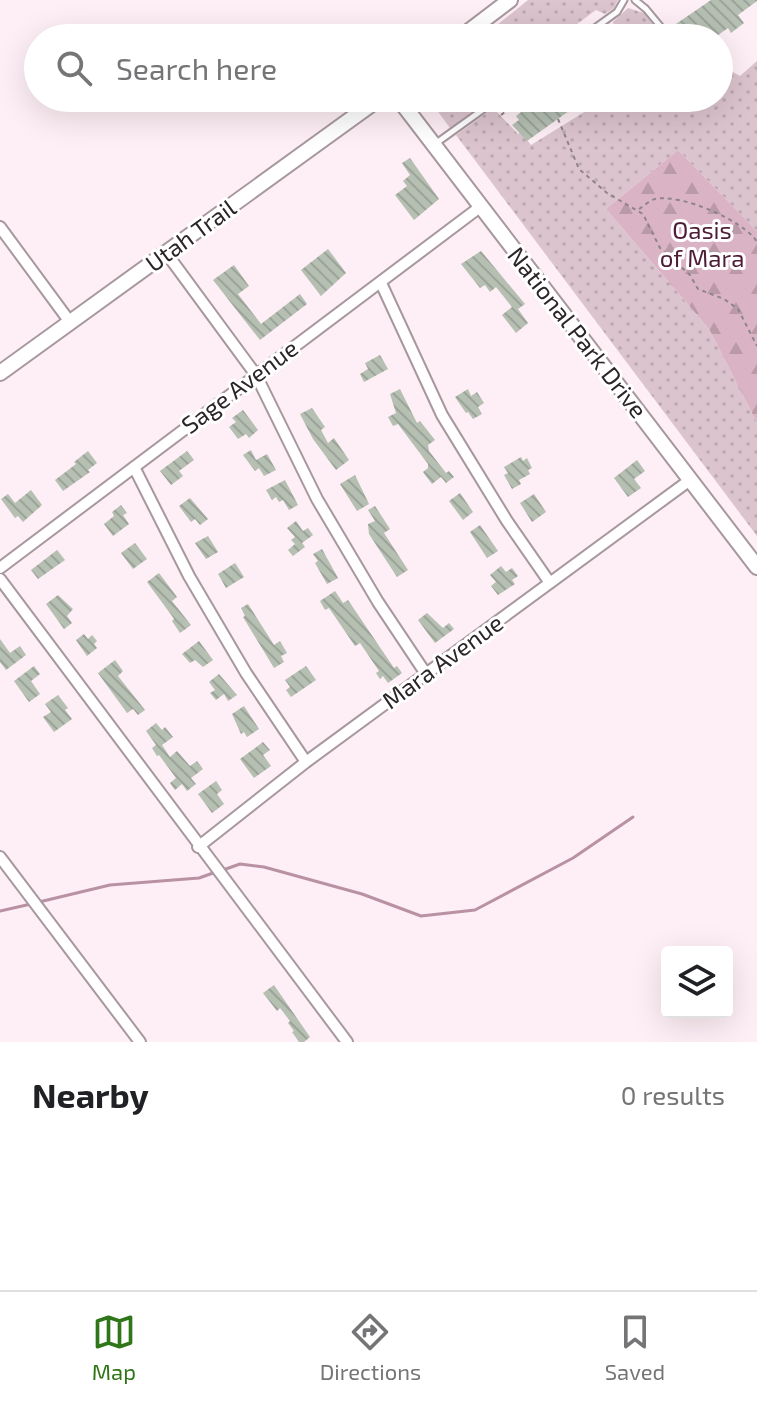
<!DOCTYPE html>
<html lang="en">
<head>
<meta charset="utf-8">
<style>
	:root { --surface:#fff; --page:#f2f2f2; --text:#202124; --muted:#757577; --line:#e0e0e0; --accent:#2f7618 }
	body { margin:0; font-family:"Exo 2",sans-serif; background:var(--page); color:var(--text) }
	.controls { position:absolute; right:24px; bottom:24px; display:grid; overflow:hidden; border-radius:8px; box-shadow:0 8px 32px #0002 }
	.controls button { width:72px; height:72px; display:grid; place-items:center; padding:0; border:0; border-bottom:2px solid var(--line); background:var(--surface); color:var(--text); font:40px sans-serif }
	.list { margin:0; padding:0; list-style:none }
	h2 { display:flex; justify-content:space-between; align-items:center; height:104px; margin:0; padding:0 32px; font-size:34px }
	h2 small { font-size:26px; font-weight:400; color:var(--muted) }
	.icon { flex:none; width:44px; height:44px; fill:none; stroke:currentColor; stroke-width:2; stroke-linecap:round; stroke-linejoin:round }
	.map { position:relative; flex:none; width:757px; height:1042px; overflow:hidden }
	.search { position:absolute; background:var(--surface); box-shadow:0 8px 32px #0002; left:24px; right:24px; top:24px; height:88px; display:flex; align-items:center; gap:20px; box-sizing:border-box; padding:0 28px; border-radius:44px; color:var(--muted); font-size:30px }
	.sheet { height:248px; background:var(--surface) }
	nav { display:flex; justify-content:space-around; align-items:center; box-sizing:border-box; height:112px; border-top:2px solid var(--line); background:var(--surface); font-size:22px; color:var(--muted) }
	nav a { display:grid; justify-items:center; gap:4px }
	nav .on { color:var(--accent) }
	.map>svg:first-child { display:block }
</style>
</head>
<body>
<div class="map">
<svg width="757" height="1042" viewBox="0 0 757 1042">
	<defs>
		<pattern id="grass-dots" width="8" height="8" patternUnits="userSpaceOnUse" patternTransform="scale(2)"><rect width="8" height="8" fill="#dcc4ce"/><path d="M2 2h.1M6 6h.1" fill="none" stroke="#bda8b1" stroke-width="1.8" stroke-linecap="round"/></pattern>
		<pattern id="forest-firs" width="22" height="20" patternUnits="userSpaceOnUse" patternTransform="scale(2)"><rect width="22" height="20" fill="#dab3c4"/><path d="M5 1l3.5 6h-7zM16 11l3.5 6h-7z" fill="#bb9aa8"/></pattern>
		<pattern id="building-back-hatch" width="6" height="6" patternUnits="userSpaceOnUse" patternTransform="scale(2)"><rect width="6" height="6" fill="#b5bfb2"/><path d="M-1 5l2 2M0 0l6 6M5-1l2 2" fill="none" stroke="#9ca499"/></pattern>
	</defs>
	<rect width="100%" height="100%" fill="#feeef5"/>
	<path fill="url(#grass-dots)" d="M528,0H618L614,8L605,14L596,10L558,38H481Z
		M628,8L644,13L663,38H610L615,34L613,22Z
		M757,61V231L678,150L606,209L709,329L757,423V536L456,135L488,112L496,111L518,134L521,132L531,145L607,98H719V64L740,76Z
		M428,98H485L483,103L450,128Z"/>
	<path fill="url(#forest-firs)" d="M678,150L757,231V423L709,329L606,209Z"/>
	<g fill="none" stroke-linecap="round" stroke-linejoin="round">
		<path stroke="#b892a3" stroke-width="3" d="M223,870L240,864L264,867L362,894L421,916L475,910L573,858L633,817
			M39,902L110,885L199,878L216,872
			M0,911L31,904"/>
	</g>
	<path fill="url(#building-back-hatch)" d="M711,0H757V1L738,15L744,23L731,33L728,28L714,38H686L676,24Z
		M539,98L545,101L549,98H587L527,141L512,125L519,120L516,116Z
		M410,158L439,199L414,220L395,195L407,186L403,181L410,175L402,163Z
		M328,249L346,273L321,296L301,270Z
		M481,251L525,304L518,309L528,323L516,333L502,315L512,307L496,287L490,292L485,285L480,288L461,264Z
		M234,265L249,286L238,294L261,324L300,294L307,304L260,340L213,280Z
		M380,355L388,369L364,382L360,374L368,369L365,363Z
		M400,389L417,423L420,421L435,440L428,445L429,451L446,473L449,471L454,477L446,483L441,477L432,484L423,472L428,468V464L398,424L393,426L388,417L396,413L390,394Z
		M468,389L471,396L477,392L484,403L478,407L482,414L473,419L468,412L466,413L455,397Z
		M312,408L325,427L321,430L328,443L334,438L349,460L336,470L313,439L300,414Z
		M243,410L258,430L249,438L246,434L238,439L229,427L236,422L232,418Z
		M251,450L256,460L267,454L276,470L264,476L259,468L255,471L243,455Z
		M88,451L97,463L88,470L90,472L63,491L55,480L76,464L74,462Z
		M187,451L194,460L179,471L183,476L171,485L160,471Z
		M521,457L523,461L527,458L532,468L528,470L530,474L519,480L521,484L512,489L504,475L508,473L504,467Z
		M637,460L645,471L634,479L641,488L628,497L614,478Z
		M355,475L369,504L357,511L340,484Z
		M285,480L298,505L289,510L283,500L279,502L276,497L272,500L266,490Z
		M31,490L42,505L23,522L18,516L15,518L1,499L8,494L15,503Z
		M460,493L473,512L463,520L449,501Z
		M534,494L546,512L532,522L520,503Z
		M190,498L208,519L200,525L195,519L191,522L179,506Z
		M121,505L127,513L123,515L129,524L113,536L104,524L114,516L112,512Z
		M375,506L390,529L384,533L408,570L397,577L369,534L368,524L375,521L368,510Z
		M296,521L303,531L308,528L313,535L302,543L305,547L293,556L288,550L295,544L291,540L295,537L287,528Z
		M480,525L498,551L487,558L470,532Z
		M208,536L218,552L206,559L195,543Z
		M135,543L147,559L133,569L121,553Z
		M322,549L338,578L327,584L315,563L318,561L313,554Z
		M57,550L65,560L38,579L31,570Z
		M235,563L244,577L226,588L218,574Z
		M501,566L506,572L512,568L518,576L512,580L515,584L498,595L491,586L496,582L490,575Z
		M159,573L177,597L172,601L191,625L180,633L172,621L174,619L172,616L147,582Z
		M335,591L343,603L348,600L394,668L397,666L402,673L388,683L383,676L380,679L376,673L379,671L360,643L355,646L329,608L325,610L320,601Z
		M58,595L73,609L67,616L72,623L64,629L46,604Z
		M248,604L274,645L280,641L287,653L281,656L284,662L274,668L243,617L245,616L241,608Z
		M427,613L443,628L449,623L454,629L435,643L418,620Z
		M84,634L88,639L92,635L97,641L94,644L97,648L87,656L76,640Z
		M0,639L10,653L20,646L26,655L6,670L0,662Z
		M199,641L213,660L203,667L195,660L190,663L182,654Z
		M115,660L123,671L118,676L145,710L138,715L133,709L127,713L98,673Z
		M34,666L40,674L31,681L40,694L29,702L14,681Z
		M306,666L316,680L291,697L286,690L290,687L285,680Z
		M219,674L237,695L228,701L224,694L216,700L210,693L215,690L209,682Z
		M58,695L68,708L65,710L72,719L54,732L43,717L51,712L45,704Z
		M244,706L259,729L247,737L244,732L241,734L232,714Z
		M156,723L162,730L165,727L173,737L162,745L170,757L177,751L190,766L197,761L203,769L191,778L196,784L187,791L182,784L175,790L170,783L176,778L159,755L157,756L152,748L156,745L146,731Z
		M263,742L270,750L263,755L271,766L254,778L240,759Z
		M216,781L222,790L217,794L224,804L212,813L198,794Z
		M274,985L310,1037L304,1042H299L292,1032L294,1031L288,1023L290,1021L280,1008L277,1011L263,993Z"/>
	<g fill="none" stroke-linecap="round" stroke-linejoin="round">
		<defs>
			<path id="lane" d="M635,0L646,9L670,38
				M581,38L617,12L624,0
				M435,144L499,98"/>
			<path id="street" d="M0,227L70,322
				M167,254L256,375L317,499L378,602L426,674
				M381,283L442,415L507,521L550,583
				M134,467L189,576L246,673L306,762
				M0,568L480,207
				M0,579L347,1042
				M198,847L306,762L690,480
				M0,857L140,1042"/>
			<path id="secondary" d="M460,38L510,0
				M398,98L757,567
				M0,373L380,98"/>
		</defs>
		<use href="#lane" stroke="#a7989e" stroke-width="9"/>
		<use href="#street" stroke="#a7989e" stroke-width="14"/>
		<use href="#secondary" stroke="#a7989e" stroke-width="18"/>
		<path stroke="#8f8489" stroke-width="2" stroke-dasharray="4 4" stroke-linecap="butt" d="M606,38L614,32
			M501,115L524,98
			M558,119L579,169L607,193L643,214L660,248L690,275L698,289L724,299L738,309L757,346
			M639,209C644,206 650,200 655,199C680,193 745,221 757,242"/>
		<use href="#lane" stroke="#fff" stroke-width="5"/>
		<use href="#street" stroke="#fff" stroke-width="10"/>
		<use href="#secondary" stroke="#fff" stroke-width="14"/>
	</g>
	<g text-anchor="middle" stroke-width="6" stroke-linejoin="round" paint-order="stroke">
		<g font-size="24" fill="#4d1c36" stroke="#fff">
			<text x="702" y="239">Oasis<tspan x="702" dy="28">of Mara</tspan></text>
		</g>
		<g font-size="24" fill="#2b2528" stroke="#fff">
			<text transform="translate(191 236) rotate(-36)" y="8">Utah Trail</text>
			<text transform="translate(577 333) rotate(52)" y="8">National Park Drive</text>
			<text transform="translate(240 387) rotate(-37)" y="8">Sage Avenue</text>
			<text transform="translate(443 662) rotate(-36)" y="8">Mara Avenue</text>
		</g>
	</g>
</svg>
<div class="controls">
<button><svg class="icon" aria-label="layers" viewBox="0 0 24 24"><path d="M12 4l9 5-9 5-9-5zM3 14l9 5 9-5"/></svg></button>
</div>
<div class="search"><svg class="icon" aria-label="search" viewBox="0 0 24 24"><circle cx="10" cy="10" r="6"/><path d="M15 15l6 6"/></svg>Search here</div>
</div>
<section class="sheet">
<h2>Nearby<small>0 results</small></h2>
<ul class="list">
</ul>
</section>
<nav>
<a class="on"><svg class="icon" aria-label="map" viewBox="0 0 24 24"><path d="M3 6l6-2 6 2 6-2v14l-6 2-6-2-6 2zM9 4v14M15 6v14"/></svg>Map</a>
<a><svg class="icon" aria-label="directions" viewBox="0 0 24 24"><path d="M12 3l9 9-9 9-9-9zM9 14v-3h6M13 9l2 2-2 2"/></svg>Directions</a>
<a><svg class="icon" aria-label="saved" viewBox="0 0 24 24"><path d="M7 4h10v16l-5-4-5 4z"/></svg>Saved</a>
</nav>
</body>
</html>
